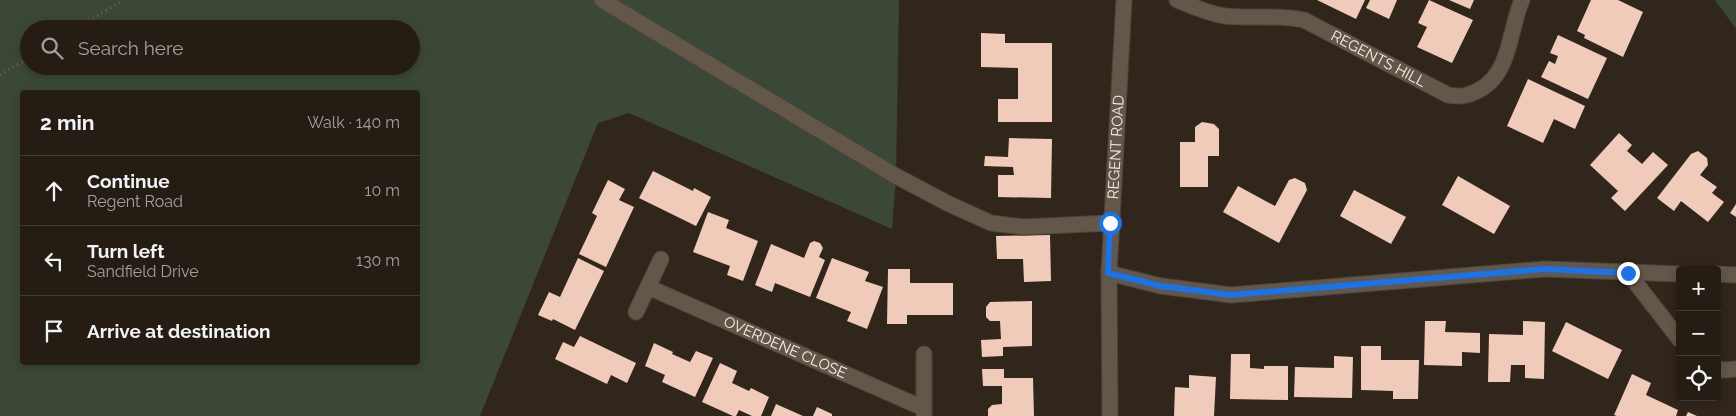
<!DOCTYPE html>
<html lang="en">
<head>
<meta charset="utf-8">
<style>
	:root { --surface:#251c14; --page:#312922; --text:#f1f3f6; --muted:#a3a1a0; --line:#423a34 }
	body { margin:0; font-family:Raleway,sans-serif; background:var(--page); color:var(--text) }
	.controls { position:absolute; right:15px; bottom:15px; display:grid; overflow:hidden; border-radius:5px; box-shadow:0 2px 8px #0003 }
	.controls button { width:45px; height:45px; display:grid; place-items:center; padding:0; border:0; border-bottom:1px solid var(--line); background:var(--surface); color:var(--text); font:25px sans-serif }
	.stop { position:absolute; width:15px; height:15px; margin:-11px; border:4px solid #1a73e8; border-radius:50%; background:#fff }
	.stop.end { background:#1a73e8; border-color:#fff; box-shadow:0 1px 5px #0008 }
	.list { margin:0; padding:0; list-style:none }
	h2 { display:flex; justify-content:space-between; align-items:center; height:65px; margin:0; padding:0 20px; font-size:21px }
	h2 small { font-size:16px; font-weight:400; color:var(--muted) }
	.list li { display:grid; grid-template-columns:32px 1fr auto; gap:15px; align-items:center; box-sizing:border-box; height:70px; padding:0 20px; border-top:1px solid var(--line) }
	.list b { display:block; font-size:19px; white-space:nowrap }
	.list p { margin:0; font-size:16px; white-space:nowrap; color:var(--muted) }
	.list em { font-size:16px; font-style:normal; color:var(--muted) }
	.icon { flex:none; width:28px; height:28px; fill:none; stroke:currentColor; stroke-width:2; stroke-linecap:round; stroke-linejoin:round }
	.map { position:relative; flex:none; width:1736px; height:416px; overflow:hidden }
	.search { position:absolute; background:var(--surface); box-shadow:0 2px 8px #0003; left:20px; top:20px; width:400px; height:55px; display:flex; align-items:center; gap:12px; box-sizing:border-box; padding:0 18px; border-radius:28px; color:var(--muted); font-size:19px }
	.panel { position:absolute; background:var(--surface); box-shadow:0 2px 8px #0003; left:20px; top:90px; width:400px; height:275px; border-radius:5px }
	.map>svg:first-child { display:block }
</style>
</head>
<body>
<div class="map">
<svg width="1736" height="416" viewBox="0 0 1736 416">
	<rect width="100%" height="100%" fill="#31261b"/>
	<path fill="#3b4737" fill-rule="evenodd" d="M0,0H899L896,176L892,229L629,113L598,123L480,416H0ZM29,29H411V66H29ZM22,92H418V362H22Z
		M1715,0H1736V29Z"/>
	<path fill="#f1cbba" d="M1317,0H1365L1356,19Z
		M1370,0H1397L1389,19L1366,8Z
		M1429,0L1473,20L1452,63L1417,47L1427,27L1418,23Z
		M1449,0H1474L1470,9Z
		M1591,0H1618L1643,12L1623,57L1584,38L1585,35L1577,31Z
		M981,33L1005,34V43H1052V122H998V99H1018V68L981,67Z
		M1558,35L1607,58L1588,99L1541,77L1549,61L1555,64L1558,56L1550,53Z
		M1528,79L1585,106L1575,129L1554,119L1543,143L1507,126Z
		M1202,122L1214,124L1219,129V156H1208V187H1180V142H1195V127Z
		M1619,133L1632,145L1627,151L1642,164L1653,152L1668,165L1625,211L1611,198L1618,191L1590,165Z
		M1009,138L1052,139L1051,198L998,197V175H1014L1013,167L984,166L985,156L1008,157Z
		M1698,151L1707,158L1708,165L1700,175L1717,187L1712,193L1724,202L1708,222L1681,201L1674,211L1657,198L1691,154Z
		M653,171L693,191L694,188L711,197L696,226L639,198Z
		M1458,176L1510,206L1494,234L1442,205Z
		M1295,178L1305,183L1307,190L1279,243L1223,212L1238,186L1275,206L1289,180Z
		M608,180L625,189L619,200L634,207L606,267L579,254L597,216L592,213Z
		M1354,190L1406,217L1391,244L1340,216Z
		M1736,204V217L1730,213Z
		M708,212L729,220L726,228L758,241L743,281L727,275L730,266L693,252Z
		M1050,235L1051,281L1024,282L1023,259H997L996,236Z
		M814,241L820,243L823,248L819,257L825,260L810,297L775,283L772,292L755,285L771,244L804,258L810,243Z
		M578,258L604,271L575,330L553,319L552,321L538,315L549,292L560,297Z
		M832,258L869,272L865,281L883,287L867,329L847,321L851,312L816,298Z
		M888,269H910V283H953V315H907V324H887Z
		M1032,301V346L1003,347V356L982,357L981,340L1001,339L1000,321H990L986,317V307L990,302Z
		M1425,321H1446L1445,332L1480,333V353L1462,352V366L1424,365Z
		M1523,321L1545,322L1544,379L1525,378V365H1511L1510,382H1488L1489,334L1523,335Z
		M1566,322L1622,350L1608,379L1552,351Z
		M580,336L636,363L627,383L611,375L607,384L555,359L563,342L574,347Z
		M654,343L673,352L672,354L690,362L696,351L713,358L695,397L662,382L665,375L645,366Z
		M1361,346H1381V360H1419L1418,399H1393V391L1361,390Z
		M1231,354H1250V368L1264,369V366H1288V400L1230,399Z
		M1334,356L1353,357L1352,398L1294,397L1295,367L1334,368Z
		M720,363L737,371L732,383L749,391L751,388L769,397L761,416H752L739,410L736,416H733L702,402Z
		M982,369H1004V378H1033L1034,416H988V409L992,405L1002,404V386H983Z
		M1632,374L1651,383L1646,395L1678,410L1676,416H1617L1614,415Z
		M1189,375L1216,377L1214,416H1174L1175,387L1189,388Z
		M776,404L803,416H771Z
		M817,407L832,414V416H813Z
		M1688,412L1697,416H1686Z"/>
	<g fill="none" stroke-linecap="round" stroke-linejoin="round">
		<defs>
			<path id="lane" d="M602,0L896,176L949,204L991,223L1024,227L1110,223"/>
			<g id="street">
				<path id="s1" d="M1177,0C1192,6 1209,14 1225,16C1252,19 1278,14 1304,20L1448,95C1454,96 1461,97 1467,95C1512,82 1507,35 1522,0"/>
				<path d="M1109,273L1161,286L1231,295L1545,269L1680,274"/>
				<path d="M1628,273L1680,340"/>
				<path d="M1717,274L1736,275"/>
				<path id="s2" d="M648,287L923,408"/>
				<path d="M636,312L661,259"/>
				<path d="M1717,369L1723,370L1736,369"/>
				<path d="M924,416V354"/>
				<path id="s3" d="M1110,416L1109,273L1124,0"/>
			</g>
		</defs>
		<use href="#lane" stroke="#4d453b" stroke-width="17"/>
		<use href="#street" stroke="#4d453b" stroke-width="17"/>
		<path stroke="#70665c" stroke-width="3" stroke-dasharray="1 4" stroke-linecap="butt" d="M76,29L123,0
			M0,75L29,58"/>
		<use href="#lane" stroke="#63574a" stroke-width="15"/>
		<use href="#street" stroke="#63574a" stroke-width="15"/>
	</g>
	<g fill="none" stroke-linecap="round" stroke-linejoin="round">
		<path stroke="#1a73e8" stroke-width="6" d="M1110,223L1108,273L1161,286L1231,295L1545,269L1628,273"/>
	</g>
	<g text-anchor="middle" stroke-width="5" stroke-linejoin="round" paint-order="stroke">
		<g font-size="15" fill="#f6eee7" stroke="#15100b">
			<text dy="5" stroke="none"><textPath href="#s1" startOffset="214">REGENTS HILL</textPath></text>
			<text dy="5" stroke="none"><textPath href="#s3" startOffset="269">REGENT ROAD</textPath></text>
			<text dy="5" stroke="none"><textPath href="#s2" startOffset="150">OVERDENE CLOSE</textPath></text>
		</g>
	</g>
</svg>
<div class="controls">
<button>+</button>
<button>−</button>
<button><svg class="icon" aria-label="locate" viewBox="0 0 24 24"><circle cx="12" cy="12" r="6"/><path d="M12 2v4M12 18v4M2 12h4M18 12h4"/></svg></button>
</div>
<div class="stop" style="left:1110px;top:223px"></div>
<div class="stop end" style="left:1628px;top:273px"></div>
<div class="search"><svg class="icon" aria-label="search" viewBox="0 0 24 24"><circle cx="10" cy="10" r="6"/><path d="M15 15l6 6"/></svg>Search here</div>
<section class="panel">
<h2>2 min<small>Walk · 140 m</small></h2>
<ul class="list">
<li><svg class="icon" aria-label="ahead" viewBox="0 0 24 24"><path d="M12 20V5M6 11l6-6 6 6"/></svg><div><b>Continue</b><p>Regent Road</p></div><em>10 m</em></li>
<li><svg class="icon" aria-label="left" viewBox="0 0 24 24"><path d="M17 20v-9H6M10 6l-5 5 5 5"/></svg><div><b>Turn left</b><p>Sandfield Drive</p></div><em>130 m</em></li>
<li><svg class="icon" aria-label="arrive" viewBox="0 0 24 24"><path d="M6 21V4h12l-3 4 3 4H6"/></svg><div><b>Arrive at destination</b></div></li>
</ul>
</section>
</div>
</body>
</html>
